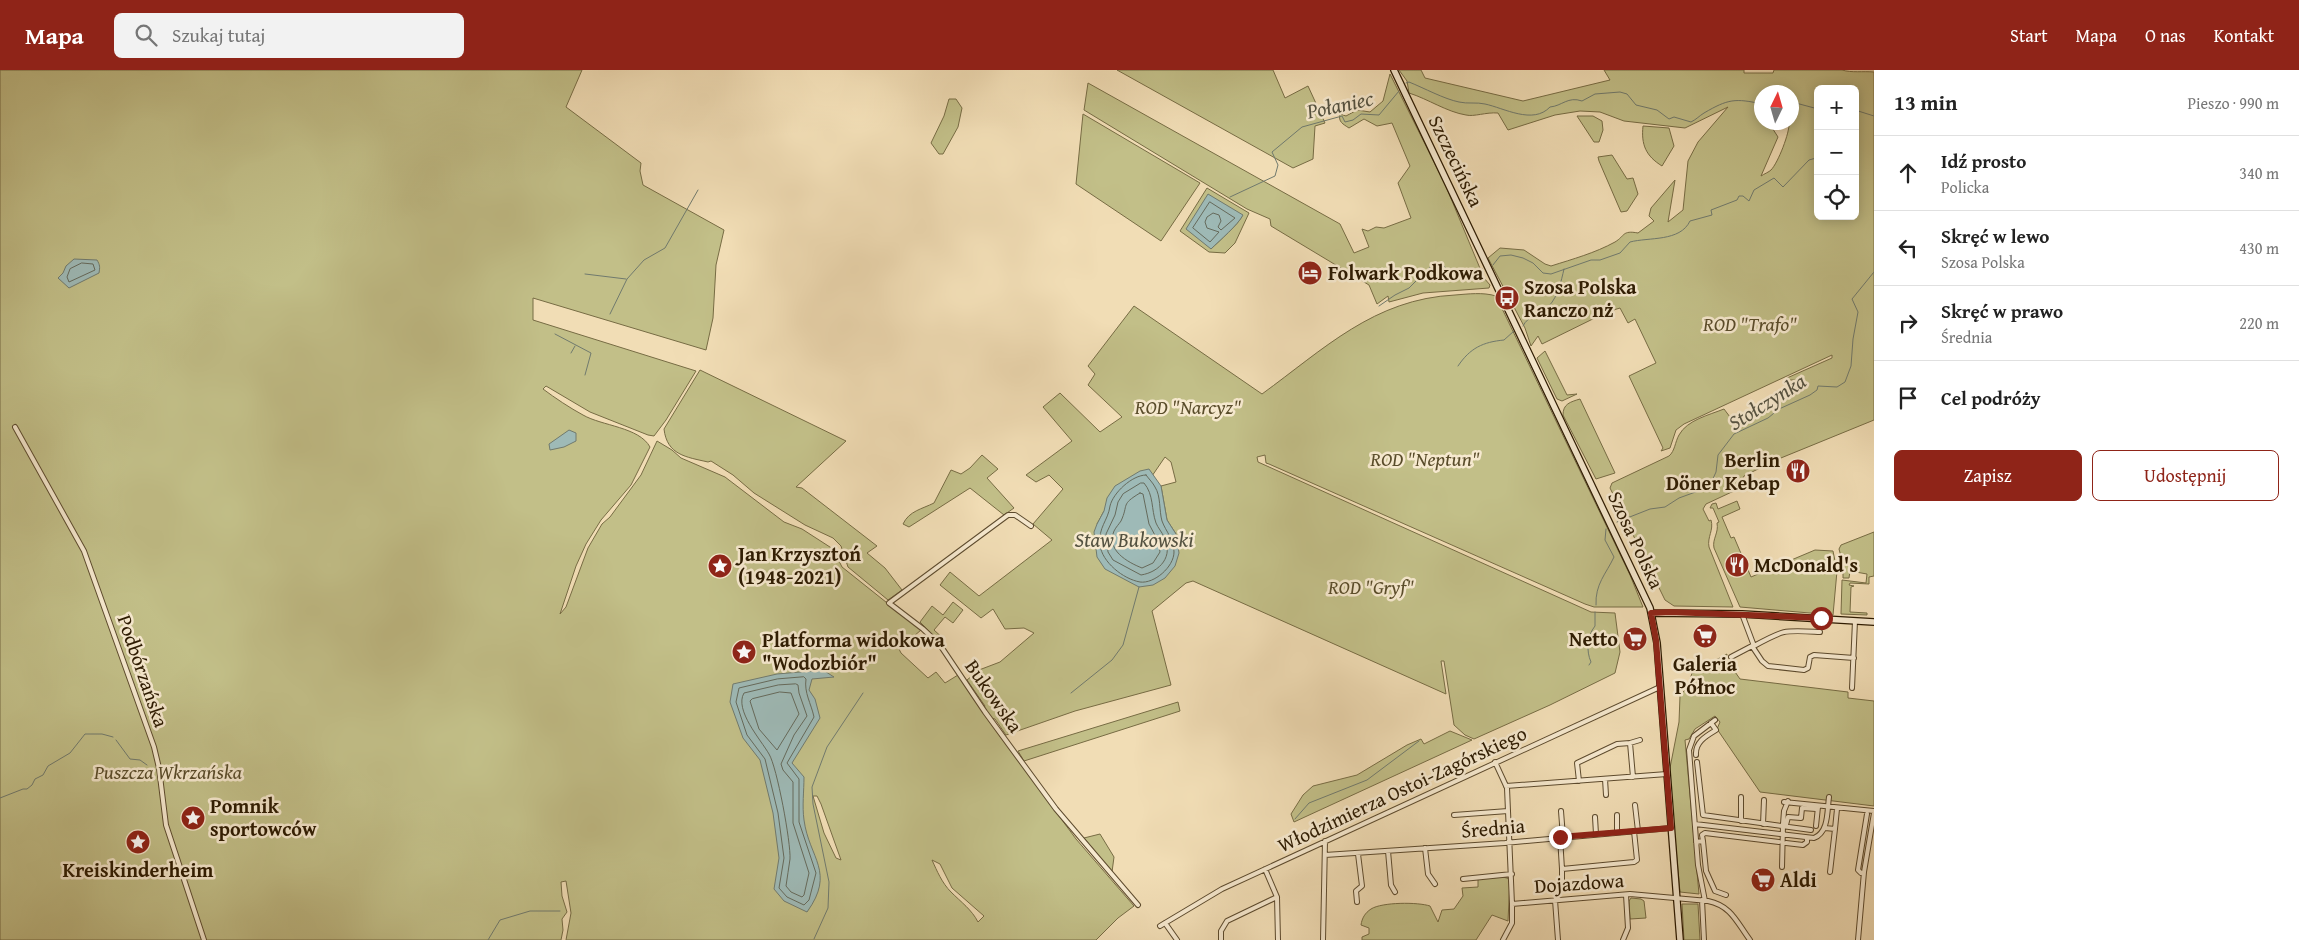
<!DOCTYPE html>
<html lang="pl">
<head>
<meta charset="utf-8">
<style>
	:root { --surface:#fff; --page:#f2f2f2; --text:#222; --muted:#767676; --line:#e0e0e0; --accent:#8f2418 }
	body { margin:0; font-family:"Gentium Book Plus",serif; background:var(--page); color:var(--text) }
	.controls { position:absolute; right:15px; top:15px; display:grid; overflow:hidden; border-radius:8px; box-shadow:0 2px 12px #0003 }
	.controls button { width:45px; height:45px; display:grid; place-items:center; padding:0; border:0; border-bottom:1px solid var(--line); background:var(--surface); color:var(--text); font:25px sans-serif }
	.compass { position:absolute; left:1754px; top:15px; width:45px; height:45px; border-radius:50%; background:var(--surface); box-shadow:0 2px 12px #0003; rotate:5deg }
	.stop { position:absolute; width:15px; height:15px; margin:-11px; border:4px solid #8f2418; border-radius:50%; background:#fff }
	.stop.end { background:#8f2418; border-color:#fff; box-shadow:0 1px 5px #0008 }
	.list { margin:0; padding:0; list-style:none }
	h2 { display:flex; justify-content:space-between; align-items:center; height:65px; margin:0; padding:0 20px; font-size:21px }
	h2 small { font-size:16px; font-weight:400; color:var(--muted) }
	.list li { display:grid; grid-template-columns:32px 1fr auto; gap:15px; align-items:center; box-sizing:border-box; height:75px; padding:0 20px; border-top:1px solid var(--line) }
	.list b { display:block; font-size:19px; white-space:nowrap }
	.list p { margin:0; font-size:16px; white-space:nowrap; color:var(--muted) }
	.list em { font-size:16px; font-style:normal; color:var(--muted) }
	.actions { display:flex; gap:10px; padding:15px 20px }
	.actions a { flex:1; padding:11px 0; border:1px solid var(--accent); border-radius:8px; text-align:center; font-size:18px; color:var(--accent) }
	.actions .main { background:var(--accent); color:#fff }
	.icon { flex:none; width:28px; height:28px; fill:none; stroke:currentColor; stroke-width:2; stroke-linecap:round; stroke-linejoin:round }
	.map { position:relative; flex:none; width:1874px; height:870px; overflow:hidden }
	header { display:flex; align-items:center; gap:30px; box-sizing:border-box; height:70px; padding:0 25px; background:var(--accent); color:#fff }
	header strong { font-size:24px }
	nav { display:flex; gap:28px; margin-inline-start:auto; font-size:18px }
	.search { width:350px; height:45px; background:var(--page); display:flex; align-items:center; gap:12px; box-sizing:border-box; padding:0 18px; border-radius:8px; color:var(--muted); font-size:19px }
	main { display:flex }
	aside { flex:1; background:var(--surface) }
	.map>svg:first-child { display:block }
</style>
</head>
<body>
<header>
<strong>Mapa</strong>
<div class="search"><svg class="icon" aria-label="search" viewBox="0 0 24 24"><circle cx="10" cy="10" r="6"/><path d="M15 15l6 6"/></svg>Szukaj tutaj</div>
<nav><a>Start</a><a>Mapa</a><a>O nas</a><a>Kontakt</a></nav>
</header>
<main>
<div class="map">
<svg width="1874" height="870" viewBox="0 0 1874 870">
	<rect width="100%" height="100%" fill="#f1ddb5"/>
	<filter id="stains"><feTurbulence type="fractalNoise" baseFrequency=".004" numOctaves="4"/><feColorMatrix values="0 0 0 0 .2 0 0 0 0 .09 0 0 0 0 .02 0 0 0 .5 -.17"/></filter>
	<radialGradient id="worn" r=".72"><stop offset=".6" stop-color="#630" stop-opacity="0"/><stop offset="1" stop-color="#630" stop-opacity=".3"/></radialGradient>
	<path fill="#c2bf88" stroke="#776c44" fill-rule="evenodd" d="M0,0H582L566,37L641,93L640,101L643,115L724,160L716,195L713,248L706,280L533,228V250L696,301L666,350L654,366L648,365L590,342L546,316L543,319C555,328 570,338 583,345C602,356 639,357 650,377L631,415L601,450L586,474L576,496L560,544L566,537L588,478L602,454L610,447L641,405L657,371L672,380L681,388L725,407L784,452L802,459L833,479L842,497L921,560L899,579L901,583L928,608L936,602L945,613L958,605L982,641L985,636L967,610L979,600L1000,592L1034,563L1024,558L1005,559L993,539L981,548L940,515L950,502L979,526L1052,470L1033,454L1063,419L1049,405L1036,412L1026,405L1072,371L1043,337L1060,323L1100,362L1122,347L1088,315L1095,304L1088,296L1134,236L1262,324C1324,279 1374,229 1455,225C1468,224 1483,222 1496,226L1630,505L1643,537H1594L1585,534L1269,394L1266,393L1265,385L1257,387L1258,392L1591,542L1615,543L1620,582L1615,603L1550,635L1474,669L1465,665L1454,655L1444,591H1441L1446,624L1193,511L1186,513L1152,541L1171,615L1075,641L1006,665L995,649L986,647L1076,769L1134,836L1118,848L1096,870H566L571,843L566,811L561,812L562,826L567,842L562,849L563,860L561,870H0ZM1165,387L1171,392L1176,412L1161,416L1167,450L1176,464L1097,454L1104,441L1149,400L1152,406ZM813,726H817L821,734L841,790L836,788L824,763ZM932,790L940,794L952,818L984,846L978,852C972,840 961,832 951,822C942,813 937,801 932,790Z
		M1117,0H1273L1285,28L1308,16L1325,53L1315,56L1313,89L1293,98Z
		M1399,0H1421L1425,8L1523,31L1610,10L1604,0H1744V3H1773L1774,0H1842C1852,3 1863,1 1874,2V350L1776,390L1744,406L1736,420L1706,434L1703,439L1709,451L1711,450C1714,460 1707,467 1709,477L1733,537L1674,536L1665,530L1610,418L1612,413L1669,386C1675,381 1675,372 1679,365C1687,350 1709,345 1724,339L1733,351L1737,352L1765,340L1795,314V310H1788L1787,308L1832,288V285L1684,354L1676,360L1670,378L1661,381L1663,378L1629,306L1656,293L1635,249L1628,253L1620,238L1607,242L1542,274L1538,266L1531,276L1525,258L1488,188L1500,178L1524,180L1545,194L1551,196C1573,189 1595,183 1615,172C1625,166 1622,160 1638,163L1654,151L1649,146L1651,138L1675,110L1668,152L1683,140L1688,91L1698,72L1728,37L1685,58L1624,51L1600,42L1580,41L1555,45L1508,60L1498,43C1486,42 1474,47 1466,45C1447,42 1428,29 1409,23L1407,11ZM1818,19H1855V146H1818ZM1762,22H1792V52L1789,53C1790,62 1778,93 1771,100C1769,102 1764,104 1761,106L1778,67L1769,53L1762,52Z
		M1390,4L1445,114L1484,208L1490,215L1489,218L1423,223L1389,232L1388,226L1377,234L1369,215L1271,156L1270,149L1247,139L1084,40L1088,13L1340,154L1354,183L1369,177L1362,159L1368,161L1376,157L1384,158L1411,148L1398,113L1410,96L1392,53L1377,56L1364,49L1349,58C1343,54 1338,52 1340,44L1346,46L1357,40L1370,42L1383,31Z
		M949,29H956L962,38L958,57L943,84H939L931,73L944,46Z
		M1083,44L1200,113L1161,171L1076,114Z
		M1577,46H1593L1602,51L1603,60L1599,72H1594Z
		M1643,56L1669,58L1674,76L1662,96C1646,86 1641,75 1643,56Z
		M1612,85L1627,109L1633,108L1638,124L1627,141L1621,142L1599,91L1598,87Z
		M1207,118L1249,143L1235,173L1225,183L1209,182L1180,161ZM1208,125L1242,146C1238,155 1220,170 1211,179Z
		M1545,281L1567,325L1577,324L1562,331L1557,329L1537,288Z
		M700,300L846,371L796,417L802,418L877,476L867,483L885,498L902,520L888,530L848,497L841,476L833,468L805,455L754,423L733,405L711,391L708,392C686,387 667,385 664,359Z
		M1580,329L1615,403L1596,409L1563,345C1563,334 1570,332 1580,329Z
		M982,385L998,399L987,408L1014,438L1004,445L970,418L909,457L903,454C909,441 922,439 934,433L951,400L961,404L970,398Z
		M1737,431L1740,439L1722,447L1731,468L1734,467L1751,507L1815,480L1833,481L1837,501L1833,545L1740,537L1714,478C1712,469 1719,463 1717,453L1719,452L1713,438H1710L1712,434L1716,433L1718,439Z
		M1874,462V506L1869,507V514L1850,513L1849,515L1854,516L1851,517L1850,542L1867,543V545L1841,544L1842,510L1866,513L1867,504L1850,501L1849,508H1843V494L1839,479L1841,475Z
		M953,532L963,540L953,553L945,547L934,560L945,570L941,573L920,552L932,536L943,545Z
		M1727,584L1726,589L1740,609L1848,622V628L1874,631V736L1760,722L1717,659L1720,652L1715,646L1695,659L1689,669L1685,670L1699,824L1680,822L1669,703L1679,652L1680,626L1688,616L1692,603Z
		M1178,632L1180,641L1024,691L1018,681Z
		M1450,661L1472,670L1294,752L1291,744L1303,725L1313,716L1357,705L1407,675L1421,669L1424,674Z
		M1100,764L1114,787L1112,802L1084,768Z
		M1503,807L1510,809L1508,851L1492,845L1476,870H1362V867L1369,864V858L1361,855C1362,848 1365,843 1371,839C1382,832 1418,832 1430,836L1438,852L1442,840L1454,839L1463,826L1462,818L1478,817V809Z
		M1631,828L1641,829L1644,831L1646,848L1630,849L1629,831Z
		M1682,834H1698L1700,870H1684Z"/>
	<path fill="#9ebab7" stroke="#707a6e" d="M1208,124L1243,145C1238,155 1220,170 1211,179L1186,159Z
		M74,189L97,190C100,195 100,197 99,203L69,218L58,208L63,203L66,196Z
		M569,360L576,363V371L564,377L550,380L549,374Z
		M1149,399L1161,416L1167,450L1176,464L1179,483L1175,496L1165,508L1153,515L1139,517L1105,499L1097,487L1094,462L1097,454L1104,441L1107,428L1115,416L1140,401Z
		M823,600L834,607L812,609L809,620L815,629L820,648L792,693L804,707C804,721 802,736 804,750C809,788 836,802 807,842L784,831L774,819L779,788L773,743L760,690L743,668L730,632L733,614L777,604Z"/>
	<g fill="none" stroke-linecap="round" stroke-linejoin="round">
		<path stroke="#656a5c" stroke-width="1" d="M1210,132L1235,148L1221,160L1218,157L1221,151L1219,145L1213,143L1207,147L1205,152L1207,158L1219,162L1210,172L1193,158Z
			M82,193L93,194L95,200L69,212L67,207L70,199Z
			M1146,405C1149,409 1153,413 1155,417C1161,426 1159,441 1162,451C1166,462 1174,469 1174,482C1174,497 1154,514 1140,512C1123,509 1102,492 1100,475C1098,457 1108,451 1110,436C1113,423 1132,405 1146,405Z
			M1141,413H1144C1154,425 1151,439 1156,453C1158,458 1162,462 1164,467C1174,486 1160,502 1141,505L1113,490L1108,482L1106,464L1115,445L1118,432L1123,424Z
			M1140,423L1143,424L1149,454L1158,471L1160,482L1153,493L1142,498C1127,492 1106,480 1114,461C1116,457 1119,454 1121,451C1129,434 1120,435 1140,423Z
			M804,607L806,609C804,623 811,633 814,647L787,693L799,709V752L816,803L809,830L804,835L787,827L779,818L784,788L778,743L765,689L747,665L736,632L739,618L777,609Z
			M796,614L798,615L799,623L807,646L794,665L781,694L783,700L793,712V753L809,803L804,825L802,827L791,822L786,816C787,807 789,798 790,789C791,773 777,697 769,684C761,670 734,640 744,623L778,615Z
			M780,622L791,623L799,644L777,680L759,659L750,631L752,629Z"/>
		<path stroke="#707a6e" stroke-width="1" d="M1406,13L1409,12C1424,18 1444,29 1459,32C1467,34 1477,32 1485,34C1504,38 1533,55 1550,37C1562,36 1568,26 1582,31L1595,24L1620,22L1627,24L1636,35L1657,40L1669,49L1674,47L1691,52C1697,49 1699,46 1704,43C1728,29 1735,28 1762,34
			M1792,32L1818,39
			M1855,40L1874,46
			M1230,127L1275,106L1278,95L1272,82L1302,57L1342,46L1345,52L1353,50L1361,44L1379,45L1399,21
			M1493,195L1500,186L1511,185L1523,188L1533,193L1543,203L1551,204L1591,190H1600L1620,183L1630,172C1649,167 1680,172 1690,151L1712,145L1711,140L1737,130L1739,126H1743L1749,131L1754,120L1774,108L1783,117L1809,90L1816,88L1818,84
			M585,204L626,209
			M1379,236L1395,225L1409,218L1431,196H1444C1452,206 1473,210 1482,199
			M610,244L627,209L644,190L665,178L698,120
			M1523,256C1528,245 1541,245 1549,236C1558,226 1561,212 1564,199
			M555,264L591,283L585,305
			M571,283L575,276
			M1458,296C1470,278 1483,272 1504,270L1514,261
			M1617,452L1650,439L1665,437L1679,428L1701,420L1711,413L1716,402L1718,385L1734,364L1768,348L1779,339L1810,325L1817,320L1818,316L1837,317L1845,312L1851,296L1853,269L1858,242L1852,229L1874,202
			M1596,535C1595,514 1606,504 1614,487L1605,470L1606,459
			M1589,595L1591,592C1586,581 1587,566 1595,556V542
			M1071,623L1112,590L1123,575L1139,517
			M116,670L130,689L140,690L147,695
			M0,728L23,719H27L32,715L35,709L43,705L48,696L70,683L85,664H102L113,667
			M1295,749L1309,733L1367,710L1419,671
			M814,869L828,838L829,812L813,734L812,717L827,677L863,623
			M488,870L500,850L530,841H560"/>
		<defs>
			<path id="street" d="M15,357L84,481L154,677L159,698L166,755L204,870
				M1031,456L1015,445H1008L889,533L923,559L940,575L985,642L1056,739L1138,835
				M1742,544L1754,576C1785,559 1784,560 1820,562
				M1731,587L1752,576L1762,591L1768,596L1804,600L1808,598L1810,587L1814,585L1854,588
				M1852,618L1855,551
				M1630,673L1640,670
				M1696,685C1695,672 1706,666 1716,660L1711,653
				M1495,692L1507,718L1512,834L1630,824L1708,831C1732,836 1737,853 1750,870
				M1697,692L1703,745L1811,760
				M1605,709L1606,725
				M1579,711L1577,693L1617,674L1630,673L1633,707
				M1506,716L1667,704
				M1784,732L1874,741
				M1635,735L1638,761
				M1561,741L1563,767
				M1454,745L1508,741
				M1595,747L1596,764
				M1741,751V727
				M1695,754L1814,768C1829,762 1827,741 1829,727
				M1763,754L1764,730
				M1783,754L1784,741L1788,731
				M1786,755L1788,747L1801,748L1802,738L1816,739
				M1816,756L1818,737
				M1825,758L1835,759L1837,739
				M1617,763V745
				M1560,767L1562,799L1634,792L1637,790L1634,761
				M1703,771L1706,801L1715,821L1726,825
				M1696,772L1703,771L1702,765L1705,763L1779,772
				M1786,773L1803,775L1807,772V768
				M1425,778L1428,804L1435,814
				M1388,781L1391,815L1395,822
				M1325,785L1505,773L1671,758
				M1782,797L1783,755
				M1265,799L1277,827L1278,870
				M1562,799V811
				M1830,802L1835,759
				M1861,803L1858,800L1867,744
				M1463,809L1512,804
				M1555,830L1558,870
				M1702,830L1704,870
				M1705,831L1698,795L1689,680L1694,666L1715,650
				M1357,832L1356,821L1362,816L1358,784
				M1165,853L1177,870
				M1160,856L1222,819L1660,617
				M1221,870V861L1227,851L1277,827
				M1323,870L1325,771
				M1503,870L1512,853V834
				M1623,870L1628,858L1626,825
				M1858,870L1864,802L1874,743"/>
			<path id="secondary" d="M1394,0L1650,538L1657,573L1680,870
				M1651,543L1742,544L1874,552"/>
		</defs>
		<use href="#street" stroke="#5d4b2e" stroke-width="6"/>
		<use href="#secondary" stroke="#2c1a01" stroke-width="8"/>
		<use href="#street" stroke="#f6e9cf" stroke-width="4"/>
		<use href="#secondary" stroke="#f6e9cf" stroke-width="5.5"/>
	</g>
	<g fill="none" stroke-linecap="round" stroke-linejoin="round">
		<path stroke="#8f2418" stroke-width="6" d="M1560,767L1671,758L1656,570L1651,543L1670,542L1821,548"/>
	</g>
	<defs>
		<symbol id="hotel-disc" viewBox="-11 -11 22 22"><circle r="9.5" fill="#8f2418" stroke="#f6e9cf"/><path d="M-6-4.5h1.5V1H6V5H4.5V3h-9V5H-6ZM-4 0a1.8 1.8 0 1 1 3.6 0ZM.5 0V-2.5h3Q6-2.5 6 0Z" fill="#fff"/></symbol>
		<symbol id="bus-disc" viewBox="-11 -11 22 22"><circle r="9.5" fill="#8f2418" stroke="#f6e9cf"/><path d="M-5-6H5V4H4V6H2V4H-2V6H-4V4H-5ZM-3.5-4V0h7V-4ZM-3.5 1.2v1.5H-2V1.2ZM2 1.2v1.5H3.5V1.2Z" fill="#fff"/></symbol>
		<symbol id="restaurant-disc" viewBox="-11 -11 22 22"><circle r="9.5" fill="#8f2418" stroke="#f6e9cf"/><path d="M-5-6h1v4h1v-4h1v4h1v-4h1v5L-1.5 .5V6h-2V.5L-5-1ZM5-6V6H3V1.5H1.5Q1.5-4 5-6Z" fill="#fff"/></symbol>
		<symbol id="sight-disc" viewBox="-11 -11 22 22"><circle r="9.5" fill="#8f2418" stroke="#f6e9cf"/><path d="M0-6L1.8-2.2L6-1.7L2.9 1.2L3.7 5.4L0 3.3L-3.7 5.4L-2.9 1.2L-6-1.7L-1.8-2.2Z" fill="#fff"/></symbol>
		<symbol id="supermarket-disc" viewBox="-11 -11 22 22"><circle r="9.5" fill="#8f2418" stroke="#f6e9cf"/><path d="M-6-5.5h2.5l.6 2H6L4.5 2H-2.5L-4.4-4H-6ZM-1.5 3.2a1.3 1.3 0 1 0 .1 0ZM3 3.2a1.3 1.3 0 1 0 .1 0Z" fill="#fff"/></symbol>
	</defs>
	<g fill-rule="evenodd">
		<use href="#hotel-disc" x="1296" y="189" width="28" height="28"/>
		<use href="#bus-disc" x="1493" y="214" width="28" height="28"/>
		<use href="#restaurant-disc" x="1784" y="387" width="28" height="28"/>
		<use href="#restaurant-disc" x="1723" y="481" width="28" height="28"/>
		<use href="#sight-disc" x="706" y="482" width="28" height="28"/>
		<use href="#supermarket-disc" x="1691" y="552" width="28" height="28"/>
		<use href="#supermarket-disc" x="1621" y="555" width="28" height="28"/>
		<use href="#sight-disc" x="730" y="568" width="28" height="28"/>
		<use href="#sight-disc" x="179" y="734" width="28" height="28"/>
		<use href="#sight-disc" x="124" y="758" width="28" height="28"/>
		<use href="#supermarket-disc" x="1749" y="796" width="28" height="28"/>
	</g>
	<g text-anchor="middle" stroke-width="5" stroke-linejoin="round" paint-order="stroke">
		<g font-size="20" fill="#2c1a01" stroke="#f6e9cf">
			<text transform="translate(1456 91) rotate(64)" y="7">Szczecińska</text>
			<text transform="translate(1636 470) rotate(65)" y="7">Szosa Polska</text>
			<text transform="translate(143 601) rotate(71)" y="7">Podbórzańska</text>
			<text transform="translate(994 626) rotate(55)" y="7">Bukowska</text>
			<text transform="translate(1402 719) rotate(-25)" y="7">Włodzimierza Ostoi-Zagórskiego</text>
			<text transform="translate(1493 758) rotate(-5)" y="7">Średnia</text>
			<text transform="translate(1579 813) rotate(-4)" y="7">Dojazdowa</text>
		</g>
		<g font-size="20" font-weight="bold" fill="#2c1a01" stroke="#f6e9cf" text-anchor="start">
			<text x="1328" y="210">Folwark Podkowa</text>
			<text x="1524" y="224">Szosa Polska<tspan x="1524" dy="23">Ranczo nż</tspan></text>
			<text x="1780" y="397" text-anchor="end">Berlin<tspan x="1780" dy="23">Döner Kebap</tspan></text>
			<text x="738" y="491">Jan Krzysztoń<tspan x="738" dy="23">(1948-2021)</tspan></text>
			<text x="1754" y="502">McDonald's</text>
			<text x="1618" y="576" text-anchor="end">Netto</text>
			<text x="762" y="577">Platforma widokowa<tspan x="762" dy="23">"Wodozbiór"</tspan></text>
			<text x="1705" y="601" text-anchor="middle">Galeria<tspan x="1705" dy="23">Północ</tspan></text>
			<text x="210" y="743">Pomnik<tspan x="210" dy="23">sportowców</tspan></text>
			<text x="138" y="807" text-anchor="middle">Kreiskinderheim</text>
			<text x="1780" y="817">Aldi</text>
		</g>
		<g font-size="20" font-style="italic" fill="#594c2a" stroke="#f6e9cf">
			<text x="1750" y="261">ROD "Trafo"</text>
			<text x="1188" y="344">ROD "Narcyz"</text>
			<text x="1425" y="396">ROD "Neptun"</text>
			<text x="1371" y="524">ROD "Gryf"</text>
			<text x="168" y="709">Puszcza Wkrzańska</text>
		</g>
		<g font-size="21" font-style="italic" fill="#545241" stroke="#f6e9cf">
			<text transform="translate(1340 35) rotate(-12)" y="7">Połaniec</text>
			<text transform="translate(1767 332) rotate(-32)" y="7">Stołczynka</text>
			<text x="1134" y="477">Staw Bukowski</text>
		</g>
	</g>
	<rect width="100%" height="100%" filter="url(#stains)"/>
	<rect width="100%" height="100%" fill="url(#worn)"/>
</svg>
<div class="controls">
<button>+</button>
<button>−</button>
<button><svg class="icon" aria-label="locate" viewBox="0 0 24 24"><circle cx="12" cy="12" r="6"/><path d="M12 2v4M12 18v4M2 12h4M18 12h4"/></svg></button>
</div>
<svg class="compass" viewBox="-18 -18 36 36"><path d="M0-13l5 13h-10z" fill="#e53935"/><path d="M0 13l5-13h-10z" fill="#767676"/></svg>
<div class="stop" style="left:1821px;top:548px"></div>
<div class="stop end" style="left:1560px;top:767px"></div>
</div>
<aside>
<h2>13 min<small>Pieszo · 990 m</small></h2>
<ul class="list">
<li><svg class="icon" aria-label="ahead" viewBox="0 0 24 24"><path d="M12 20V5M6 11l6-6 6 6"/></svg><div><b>Idź prosto</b><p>Policka</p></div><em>340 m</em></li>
<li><svg class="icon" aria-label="left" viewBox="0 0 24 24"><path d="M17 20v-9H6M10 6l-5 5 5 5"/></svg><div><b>Skręć w lewo</b><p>Szosa Polska</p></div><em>430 m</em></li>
<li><svg class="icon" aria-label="right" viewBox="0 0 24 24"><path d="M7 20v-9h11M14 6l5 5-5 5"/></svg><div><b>Skręć w prawo</b><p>Średnia</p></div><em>220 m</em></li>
<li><svg class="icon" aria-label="arrive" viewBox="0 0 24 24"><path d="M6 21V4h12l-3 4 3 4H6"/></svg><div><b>Cel podróży</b></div></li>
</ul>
<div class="actions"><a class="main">Zapisz</a><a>Udostępnij</a></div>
</aside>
</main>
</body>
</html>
